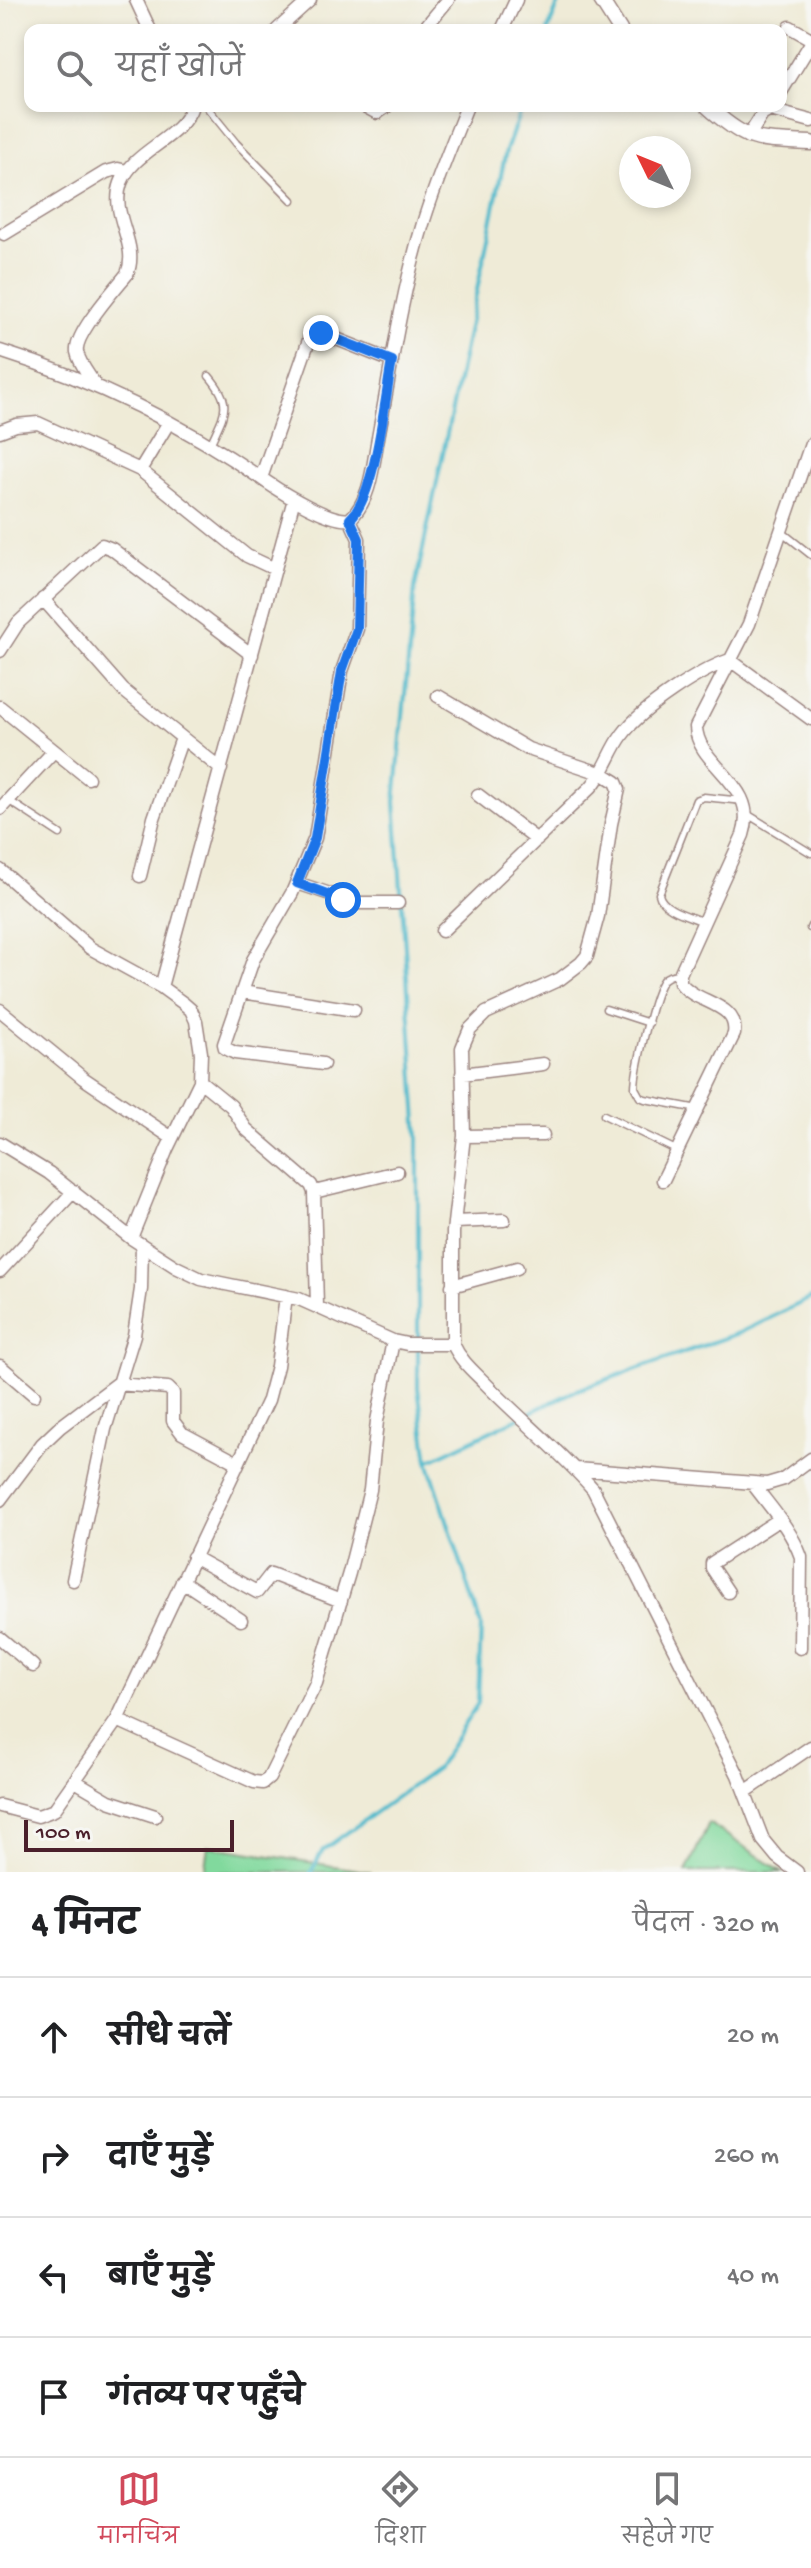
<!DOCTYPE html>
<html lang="hi">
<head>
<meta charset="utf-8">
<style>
	:root { --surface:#fff; --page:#f6f6f6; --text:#202124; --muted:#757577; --line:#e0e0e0; --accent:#d1495b }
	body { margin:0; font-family:"Gochi Hand","Playpen Sans Deva",sans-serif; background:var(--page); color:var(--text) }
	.compass { position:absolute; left:619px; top:136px; width:72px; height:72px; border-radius:50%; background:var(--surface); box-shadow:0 4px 12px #0003; rotate:313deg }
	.scale { position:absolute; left:24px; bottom:20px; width:210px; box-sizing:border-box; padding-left:8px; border:4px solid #4a1f2b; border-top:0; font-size:22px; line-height:28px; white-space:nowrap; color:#4a1f2b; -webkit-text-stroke:6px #f6f6f2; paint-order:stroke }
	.stop { position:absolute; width:24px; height:24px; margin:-18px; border:6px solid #1a73e8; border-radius:50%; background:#fff }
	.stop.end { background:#1a73e8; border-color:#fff; box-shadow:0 2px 8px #0008 }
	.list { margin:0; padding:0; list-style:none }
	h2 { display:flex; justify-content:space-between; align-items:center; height:104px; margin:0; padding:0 32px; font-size:34px }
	h2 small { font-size:26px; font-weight:400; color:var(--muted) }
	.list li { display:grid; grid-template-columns:52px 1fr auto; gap:24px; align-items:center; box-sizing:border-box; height:120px; padding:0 32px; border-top:2px solid var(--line) }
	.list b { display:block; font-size:30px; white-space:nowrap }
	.list em { font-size:26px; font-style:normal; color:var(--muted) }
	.icon { flex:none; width:44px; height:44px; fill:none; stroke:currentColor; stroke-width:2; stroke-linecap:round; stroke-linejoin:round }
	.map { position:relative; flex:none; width:811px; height:1872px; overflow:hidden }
	.search { position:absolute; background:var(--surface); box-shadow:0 4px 12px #0003; left:24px; right:24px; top:24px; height:88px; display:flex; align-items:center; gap:20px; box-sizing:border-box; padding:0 28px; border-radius:16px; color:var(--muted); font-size:30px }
	.sheet { height:584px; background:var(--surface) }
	nav { display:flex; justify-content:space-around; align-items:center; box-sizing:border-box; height:112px; border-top:2px solid var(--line); background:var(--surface); font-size:22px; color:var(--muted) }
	nav a { display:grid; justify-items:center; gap:4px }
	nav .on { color:var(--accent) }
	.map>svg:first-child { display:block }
</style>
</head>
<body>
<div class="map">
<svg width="811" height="1872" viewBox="0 0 811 1872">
	<rect width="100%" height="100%" fill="#f6f6f2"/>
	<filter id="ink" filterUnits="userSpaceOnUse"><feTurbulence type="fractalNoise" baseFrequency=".0125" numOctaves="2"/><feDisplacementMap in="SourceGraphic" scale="16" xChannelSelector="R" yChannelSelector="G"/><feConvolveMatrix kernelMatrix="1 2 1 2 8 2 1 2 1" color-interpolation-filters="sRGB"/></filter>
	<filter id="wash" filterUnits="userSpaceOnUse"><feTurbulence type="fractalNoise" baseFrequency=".006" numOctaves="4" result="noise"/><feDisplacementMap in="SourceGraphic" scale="32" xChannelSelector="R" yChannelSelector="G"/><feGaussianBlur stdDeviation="1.8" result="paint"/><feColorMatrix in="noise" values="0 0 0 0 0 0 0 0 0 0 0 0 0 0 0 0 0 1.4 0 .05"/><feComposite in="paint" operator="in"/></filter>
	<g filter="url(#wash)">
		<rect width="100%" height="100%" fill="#efebd7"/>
		<path fill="#81d99d" stroke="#667c64" stroke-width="2" d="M709,1823L782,1872H686Z
			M208,1846L371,1872H204Z"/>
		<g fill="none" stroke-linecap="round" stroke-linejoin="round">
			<path stroke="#4fbacc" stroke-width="4" d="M548,30L560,0
				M428,1461L577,1390L739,1333L811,1298
				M311,1872L323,1850L437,1768L478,1703L481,1625L428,1461L418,1388V1137L395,802L415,587L506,151L522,106"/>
		</g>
	</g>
	<g filter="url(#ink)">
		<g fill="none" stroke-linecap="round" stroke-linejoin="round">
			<defs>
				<path id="service" d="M206,106L236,143L292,200
					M209,376C234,405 224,413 210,445
					M782,532L811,555
					M8,800L60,834
					M747,814L811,853
					M704,922C690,916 662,910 659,894L696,800L704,797L743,801
					M810,928L811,926
					M680,974C673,974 668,975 663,980C653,993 635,1071 635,1088L640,1097L645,1099L698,1109
					M606,1009L649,1023
					M604,1115L676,1150"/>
				<path id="minor" d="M136,0L150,30
					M790,27L811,39
					M277,30L310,0
					M423,30L448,0
					M502,30L516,0
					M781,92L811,43
					M364,106L377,113L387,106
					M748,137L762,115L770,110L811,121
					M4,234L106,172L118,169L127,171
					M0,351C96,381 185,425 268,483C284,494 332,523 350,519C371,500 373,464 378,438C391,368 401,296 422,227C434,186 451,146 467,106
					M95,385C89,375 79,363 77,352C74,334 115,289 127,274C140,244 109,215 121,183C134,149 181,140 192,106
					M0,431L16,425L38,423L140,470L247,556L275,569
					M140,470L169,422
					M261,478L310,337L318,333L324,334L392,361
					M43,599L123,690L221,769
					M0,651L18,623L102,545L112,549L252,655
					M438,696L528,749L603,774L616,782L619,789L611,824L598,916L587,956L581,963L560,979L486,1013L470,1029L462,1048L464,1136L453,1232V1344C460,1360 473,1371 485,1383C520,1419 560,1451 593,1489L738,1775L763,1840L777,1857L797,1872
					M0,707L88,778
					M478,795L537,840
					M0,809L54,751
					M0,870L90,948L161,987L183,1003L191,1010L196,1021L201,1053L200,1081L167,1149L131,1238
					M140,876L154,818L182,738
					M297,883L357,903H398
					M442,931L591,787C606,771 610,751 623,734C642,708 700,670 730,660L811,719
					M161,987L294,499
					M242,992L354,1010
					M0,1010L83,1078L172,1138
					M323,1064L235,1053L225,1048L224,1044L253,960L292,893L315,838L342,671L357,629L359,539L350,519
					M462,1074L543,1064
					M200,1081L231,1106L246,1129L311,1185L314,1192L317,1306
					M464,1136L543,1135
					M0,1143L49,1173L131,1238L176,1267L201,1279L299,1299L393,1341L407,1344H453
					M663,1180L734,1034C739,1002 694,1004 680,982V974L743,835C760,784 697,766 696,727L749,624L811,444
					M314,1192L397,1172
					M454,1222L504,1220
					M0,1271L74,1191
					M452,1286L517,1268
					M0,1366L34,1395
					M576,1469L767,1484L784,1479L811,1459
					M753,1484C770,1507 791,1529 801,1557L800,1648
					M0,1500L42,1444L60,1427L117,1384L168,1388L173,1393V1421L182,1433L238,1463
					M193,1557L257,1592L271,1574L341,1601
					M73,1580L105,1429L134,1335L141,1289L142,1245
					M182,1581L241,1620
					M728,1592L712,1568V1563L780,1519
					M0,1638L33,1666
					M117,1720L254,1782L263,1783L269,1778L316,1683L349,1573L370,1490L377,1421L393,1341
					M75,1781L109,1801L155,1816
					M745,1792L811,1747
					M0,1806L38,1816L54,1810L117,1720L268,1400L277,1366L286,1296"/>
				<path id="tertiary" d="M601,0L620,30
					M707,106C749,144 756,140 811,143"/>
			</defs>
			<use href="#service" stroke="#9c8581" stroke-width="9"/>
			<use href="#minor" stroke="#9c8581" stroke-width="15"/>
			<use href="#tertiary" stroke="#9c8581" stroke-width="17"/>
			<use href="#service" stroke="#fff" stroke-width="6"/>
			<use href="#minor" stroke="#fff" stroke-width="12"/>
			<use href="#tertiary" stroke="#fff" stroke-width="14"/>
		</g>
	</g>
	<g fill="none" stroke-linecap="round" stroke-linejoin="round" filter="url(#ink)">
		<path stroke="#1a73e8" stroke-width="10" d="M321,333L392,361C385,398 376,495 350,519L359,539L357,629L342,671L315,838L297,883L343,900"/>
	</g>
</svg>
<svg class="compass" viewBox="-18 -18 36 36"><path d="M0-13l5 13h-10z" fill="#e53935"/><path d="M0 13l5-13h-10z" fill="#757577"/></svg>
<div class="scale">100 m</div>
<div class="stop" style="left:343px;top:900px"></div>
<div class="stop end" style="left:321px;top:333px"></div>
<div class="search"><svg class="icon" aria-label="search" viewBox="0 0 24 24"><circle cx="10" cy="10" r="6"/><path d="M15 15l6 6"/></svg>यहाँ खोजें</div>
</div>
<section class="sheet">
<h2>4 मिनट<small>पैदल · 320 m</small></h2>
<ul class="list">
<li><svg class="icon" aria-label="ahead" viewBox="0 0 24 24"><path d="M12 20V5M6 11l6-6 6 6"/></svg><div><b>सीधे चलें</b></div><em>20 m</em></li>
<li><svg class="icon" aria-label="right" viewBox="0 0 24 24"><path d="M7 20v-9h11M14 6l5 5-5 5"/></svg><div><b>दाएँ मुड़ें</b></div><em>260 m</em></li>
<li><svg class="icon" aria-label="left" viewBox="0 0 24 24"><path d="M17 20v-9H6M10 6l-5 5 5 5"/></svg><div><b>बाएँ मुड़ें</b></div><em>40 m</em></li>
<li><svg class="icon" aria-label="arrive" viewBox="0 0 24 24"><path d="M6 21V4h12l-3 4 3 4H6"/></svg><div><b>गंतव्य पर पहुँचे</b></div></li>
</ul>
</section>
<nav>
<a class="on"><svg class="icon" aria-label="map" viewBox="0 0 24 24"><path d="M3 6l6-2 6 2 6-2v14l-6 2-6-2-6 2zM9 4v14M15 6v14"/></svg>मानचित्र</a>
<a><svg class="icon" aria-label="directions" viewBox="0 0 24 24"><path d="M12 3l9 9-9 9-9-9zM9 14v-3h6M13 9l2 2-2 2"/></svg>दिशा</a>
<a><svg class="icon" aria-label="saved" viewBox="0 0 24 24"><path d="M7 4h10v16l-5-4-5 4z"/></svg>सहेजे गए</a>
</nav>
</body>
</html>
